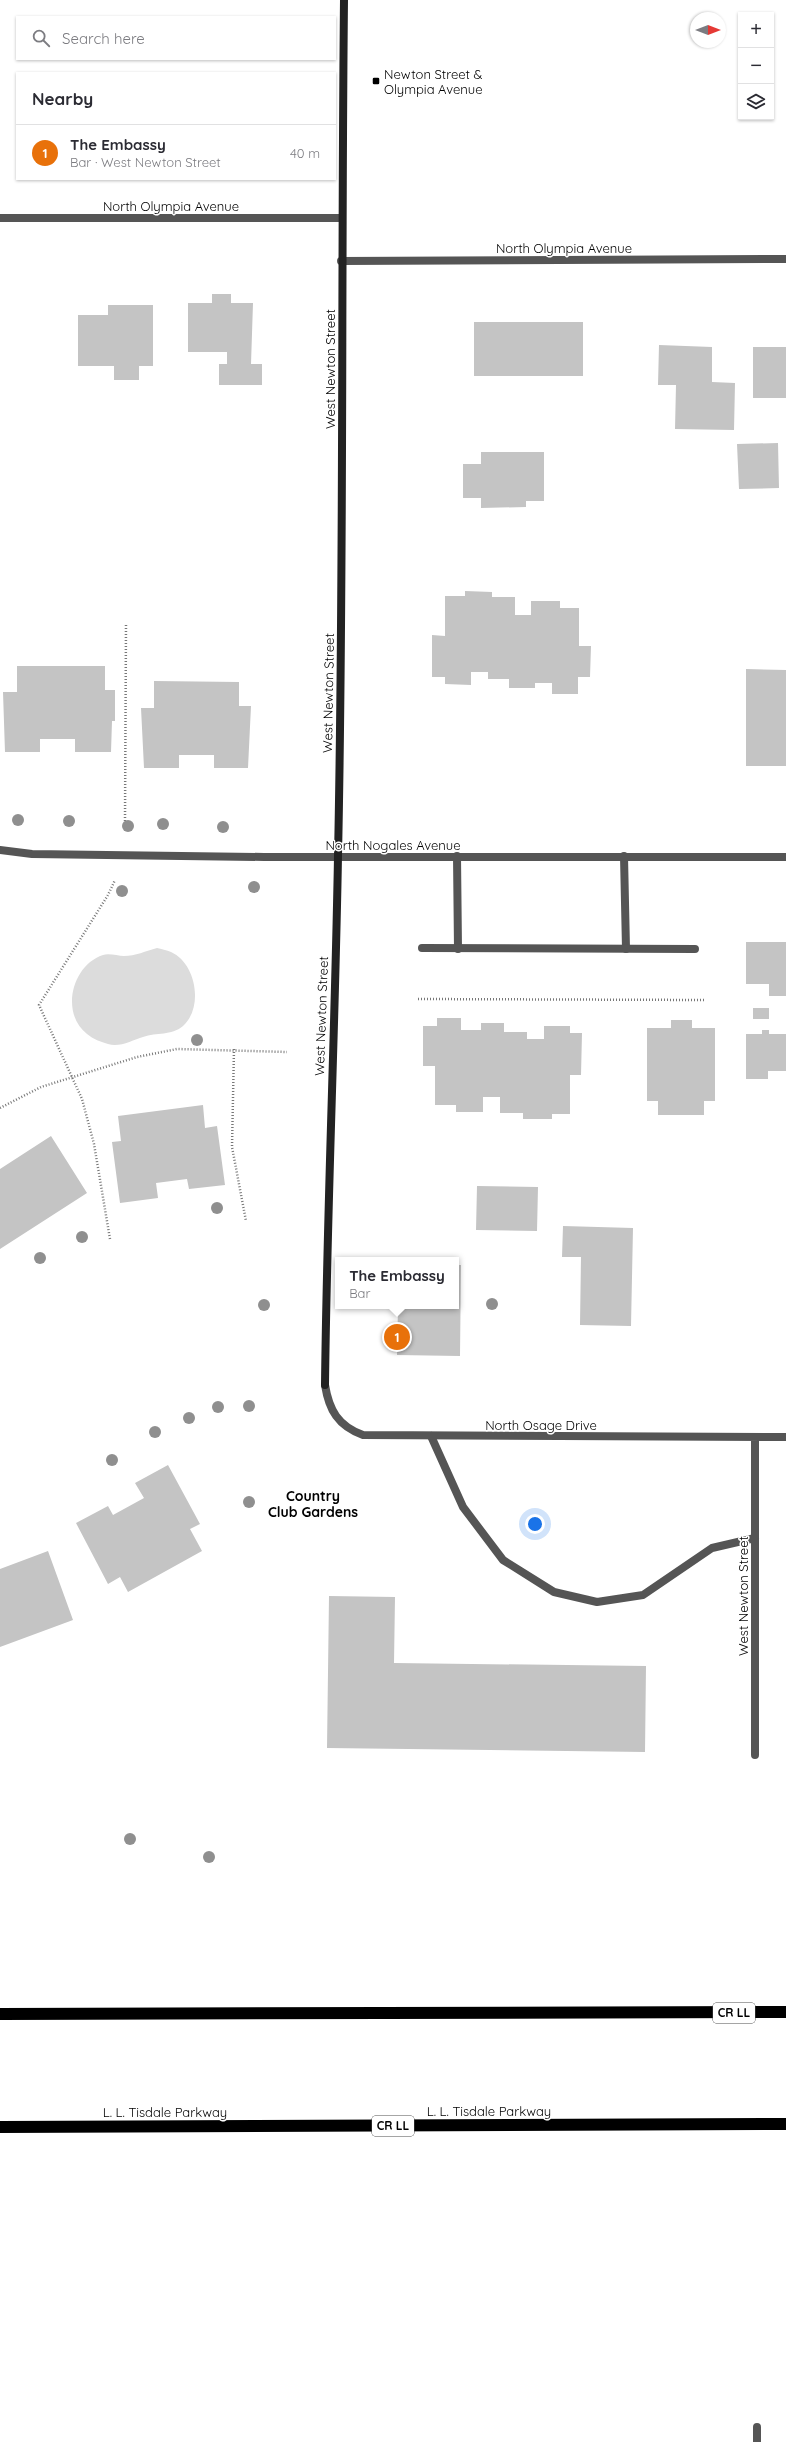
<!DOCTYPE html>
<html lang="en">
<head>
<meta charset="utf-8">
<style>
	:root { --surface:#fff; --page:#f7f7f7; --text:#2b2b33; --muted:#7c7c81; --line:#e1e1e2; --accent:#db2777 }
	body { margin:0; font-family:Quicksand,sans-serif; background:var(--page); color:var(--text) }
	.controls { position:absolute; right:12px; top:12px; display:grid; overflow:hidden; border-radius:0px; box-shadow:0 1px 3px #0004 }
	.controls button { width:36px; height:36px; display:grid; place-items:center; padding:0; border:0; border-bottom:1px solid var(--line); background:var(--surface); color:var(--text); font:20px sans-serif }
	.compass { position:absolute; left:690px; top:12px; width:36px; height:36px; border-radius:50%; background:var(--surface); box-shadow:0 1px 3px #0004; rotate:90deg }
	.you { position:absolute; left:535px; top:1524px; width:14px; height:14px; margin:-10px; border:3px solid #fff; border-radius:50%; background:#1a73e8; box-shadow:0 0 0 6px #1a73e833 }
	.badge { display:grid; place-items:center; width:26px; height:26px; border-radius:50%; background:var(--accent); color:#fff; font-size:13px; font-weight:700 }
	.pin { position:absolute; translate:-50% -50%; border:2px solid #fff; box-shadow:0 1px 4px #0006 }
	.popup { position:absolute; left:335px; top:1257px; width:124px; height:52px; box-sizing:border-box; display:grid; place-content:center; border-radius:0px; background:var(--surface); filter:drop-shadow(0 1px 3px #0005); font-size:13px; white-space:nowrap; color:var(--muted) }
	.popup b { font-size:15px; color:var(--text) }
	.popup::after { content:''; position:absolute; left:50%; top:100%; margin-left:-8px; border:8px solid transparent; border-top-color:var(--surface) }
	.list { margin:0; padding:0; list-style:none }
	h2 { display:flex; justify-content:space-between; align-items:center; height:52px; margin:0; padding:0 16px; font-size:17px }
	h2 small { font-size:13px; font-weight:400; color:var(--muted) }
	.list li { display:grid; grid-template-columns:26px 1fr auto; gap:12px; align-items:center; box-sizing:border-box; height:56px; padding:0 16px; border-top:1px solid var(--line) }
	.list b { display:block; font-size:15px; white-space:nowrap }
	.list p { margin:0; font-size:13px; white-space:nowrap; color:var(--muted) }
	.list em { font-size:13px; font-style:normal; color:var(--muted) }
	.icon { flex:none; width:22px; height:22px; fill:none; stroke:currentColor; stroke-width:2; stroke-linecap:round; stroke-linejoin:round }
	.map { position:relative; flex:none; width:786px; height:2442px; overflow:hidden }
	.search { position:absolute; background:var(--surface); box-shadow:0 1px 3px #0004; left:16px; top:16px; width:320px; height:44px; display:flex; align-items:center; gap:10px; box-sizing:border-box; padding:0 14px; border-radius:0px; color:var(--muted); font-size:15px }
	.panel { position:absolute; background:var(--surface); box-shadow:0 1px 3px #0004; left:16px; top:72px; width:320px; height:108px; border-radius:0px }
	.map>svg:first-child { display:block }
</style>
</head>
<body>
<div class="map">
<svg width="786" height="2442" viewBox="0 0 786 2442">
	<rect width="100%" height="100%" fill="#fff"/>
	<path fill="#dcdcdc" d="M157,948C161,949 167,950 171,952C196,963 204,1007 183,1026C171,1036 157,1032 143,1037C133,1040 119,1048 108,1044C101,1042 93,1039 87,1034C60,1013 72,965 103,955C109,953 118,956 124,956C135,956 146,951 157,948Z"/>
	<path fill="#c4c4c4" d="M212,294H231V303H253L251,364H262V385H219V364H227V352H188V303H212Z
		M108,305H153V366H139V380H114V366H78V315H108Z
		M474,322H583V376H474Z
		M659,345L712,347V382L735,383L734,430L675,429L676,385H658Z
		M753,347H786V398H753Z
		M778,443L779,488L739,489L737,444Z
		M481,452H544V501H526V507L481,508V498H463V464H481Z
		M465,591L492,592V597H515V615H531V601H560V608H579V646H591L590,677H578V694H552V683H535V688H509V679H488V672H471V685L445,684V677H432V635L445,636V596H465Z
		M17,666H105V690H115V721H112L111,752H75V739H40V752H5L3,692H17Z
		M746,669L786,670V766H746Z
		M154,681L239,682V706H251L248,768H214V755H179V768H144L141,708H154Z
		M746,942H786V996H769V984H746Z
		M753,1008H769V1019H753Z
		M437,1018H461V1030H481V1023H504V1032H527V1039H544V1026H570V1033H582L581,1075H570V1114H552V1119H523V1113H500V1097H483V1112H456V1105H435V1066H423V1026H437Z
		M671,1020H692V1028H715V1101H704V1115H658V1101H647V1028H671Z
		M762,1030H769V1034H786V1071H768V1079H746V1034H762Z
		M203,1105L205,1128L217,1126L225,1185L189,1189L187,1179L156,1183L158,1198L120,1203L112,1142L121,1141L118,1116Z
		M51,1136L87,1193L0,1249V1169Z
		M477,1186L538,1187L537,1231L476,1230Z
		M563,1226L633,1228L631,1326L580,1325L581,1257H562Z
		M456,1265H461L460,1356L397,1355L398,1306H456Z
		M168,1465L200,1524L190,1529L202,1551L128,1592L120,1577L108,1584L76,1523L108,1506L113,1515L144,1498L135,1483Z
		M48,1551L73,1620L0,1647V1569Z
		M329,1596L395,1597L394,1663L646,1666L645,1752L327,1748Z"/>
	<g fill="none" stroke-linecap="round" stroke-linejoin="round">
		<path stroke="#777" stroke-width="2.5" stroke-dasharray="1 2" stroke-linecap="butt" d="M125,821L126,623
			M418,999L705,1000
			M234,1049L232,1147L246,1221
			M0,1108L41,1087L137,1057L177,1049L287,1052
			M110,1239L94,1144L82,1099L39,1005L108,895L115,880"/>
		<path stroke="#555" stroke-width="8" d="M457,856L458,949
			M624,856L626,949
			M431,1436L463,1507L503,1560L554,1592L597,1602L643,1595L712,1548L755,1538"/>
		<path stroke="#555" stroke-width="8" d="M0,218H341
			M341,261L786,259
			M0,850L32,854L264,857H786
			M422,948L695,949
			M325,1385C329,1410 338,1426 363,1435L786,1437
			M755,1437V1755
			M757,2442V2427"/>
		<path stroke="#222" stroke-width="8" d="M325,1385C327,1209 335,1033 338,856C344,571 341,285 344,0"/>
		<path stroke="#000" stroke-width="12" d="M0,2014L786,2012
			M0,2127L786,2124"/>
	</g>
	<g fill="#8f8f8f">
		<circle cx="18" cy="820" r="6"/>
		<circle cx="69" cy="821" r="6"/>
		<circle cx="163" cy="824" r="6"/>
		<circle cx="128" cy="826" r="6"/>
		<circle cx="223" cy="827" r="6"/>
		<circle cx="254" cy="887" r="6"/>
		<circle cx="122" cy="891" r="6"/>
		<circle cx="197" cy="1040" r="6"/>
		<circle cx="217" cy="1208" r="6"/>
		<circle cx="82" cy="1237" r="6"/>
		<circle cx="40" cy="1258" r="6"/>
		<circle cx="492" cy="1304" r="6"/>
		<circle cx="264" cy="1305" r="6"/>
		<circle cx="249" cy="1406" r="6"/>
		<circle cx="218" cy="1407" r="6"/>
		<circle cx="189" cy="1418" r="6"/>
		<circle cx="155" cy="1432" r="6"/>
		<circle cx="112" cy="1460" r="6"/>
		<circle cx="249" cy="1502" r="6"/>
		<circle cx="130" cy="1839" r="6"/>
		<circle cx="209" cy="1857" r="6"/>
	</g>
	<rect fill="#000" stroke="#fff" stroke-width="1.5" x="372" y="77" width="8" height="8" rx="2"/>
	<g text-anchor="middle" stroke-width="3" stroke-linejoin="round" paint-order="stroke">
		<g fill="#fff" stroke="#4c4c4c" stroke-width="1">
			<rect x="713" y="2003" width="42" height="20" rx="3"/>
			<rect x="372" y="2116" width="42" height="20" rx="3"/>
		</g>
		<g font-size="12" font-weight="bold" fill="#000">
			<text x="734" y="2017">CR LL</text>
			<text x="393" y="2130">CR LL</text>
		</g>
		<g font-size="13" fill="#000" stroke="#fff" text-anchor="start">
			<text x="384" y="79">Newton Street &amp;<tspan x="384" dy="15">Olympia Avenue</tspan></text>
		</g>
		<g font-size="13" fill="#000" stroke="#fff">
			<text x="171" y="211">North Olympia Avenue</text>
			<text x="564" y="253">North Olympia Avenue</text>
			<text transform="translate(330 369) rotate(-90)" y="5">West Newton Street</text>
			<text transform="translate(328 693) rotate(-89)" y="5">West Newton Street</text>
			<text x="393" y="850">North Nogales Avenue</text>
			<text transform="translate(321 1016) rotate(-88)" y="5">West Newton Street</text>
			<text x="541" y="1430">North Osage Drive</text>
			<text transform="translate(743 1596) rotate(-90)" y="5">West Newton Street</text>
			<text x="489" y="2116">L. L. Tisdale Parkway</text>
			<text x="165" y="2117">L. L. Tisdale Parkway</text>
		</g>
		<g font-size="14" font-weight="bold" fill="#000" stroke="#fff">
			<text x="313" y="1501">Country<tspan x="313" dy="16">Club Gardens</tspan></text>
		</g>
	</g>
</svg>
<div class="controls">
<button>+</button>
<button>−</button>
<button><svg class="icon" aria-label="layers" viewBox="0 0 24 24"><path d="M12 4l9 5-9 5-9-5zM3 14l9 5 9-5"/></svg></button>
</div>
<svg class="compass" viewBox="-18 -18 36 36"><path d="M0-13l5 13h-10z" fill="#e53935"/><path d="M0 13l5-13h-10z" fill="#7c7c81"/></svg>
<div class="you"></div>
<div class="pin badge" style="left:397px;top:1337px;background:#e8710a">1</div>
<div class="popup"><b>The Embassy</b>Bar</div>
<div class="search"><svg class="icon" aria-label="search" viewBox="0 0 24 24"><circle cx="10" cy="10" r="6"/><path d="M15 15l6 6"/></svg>Search here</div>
<section class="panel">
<h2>Nearby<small></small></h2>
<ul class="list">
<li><span class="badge" style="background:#e8710a">1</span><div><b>The Embassy</b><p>Bar · West Newton Street</p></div><em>40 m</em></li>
</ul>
</section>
</div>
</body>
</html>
